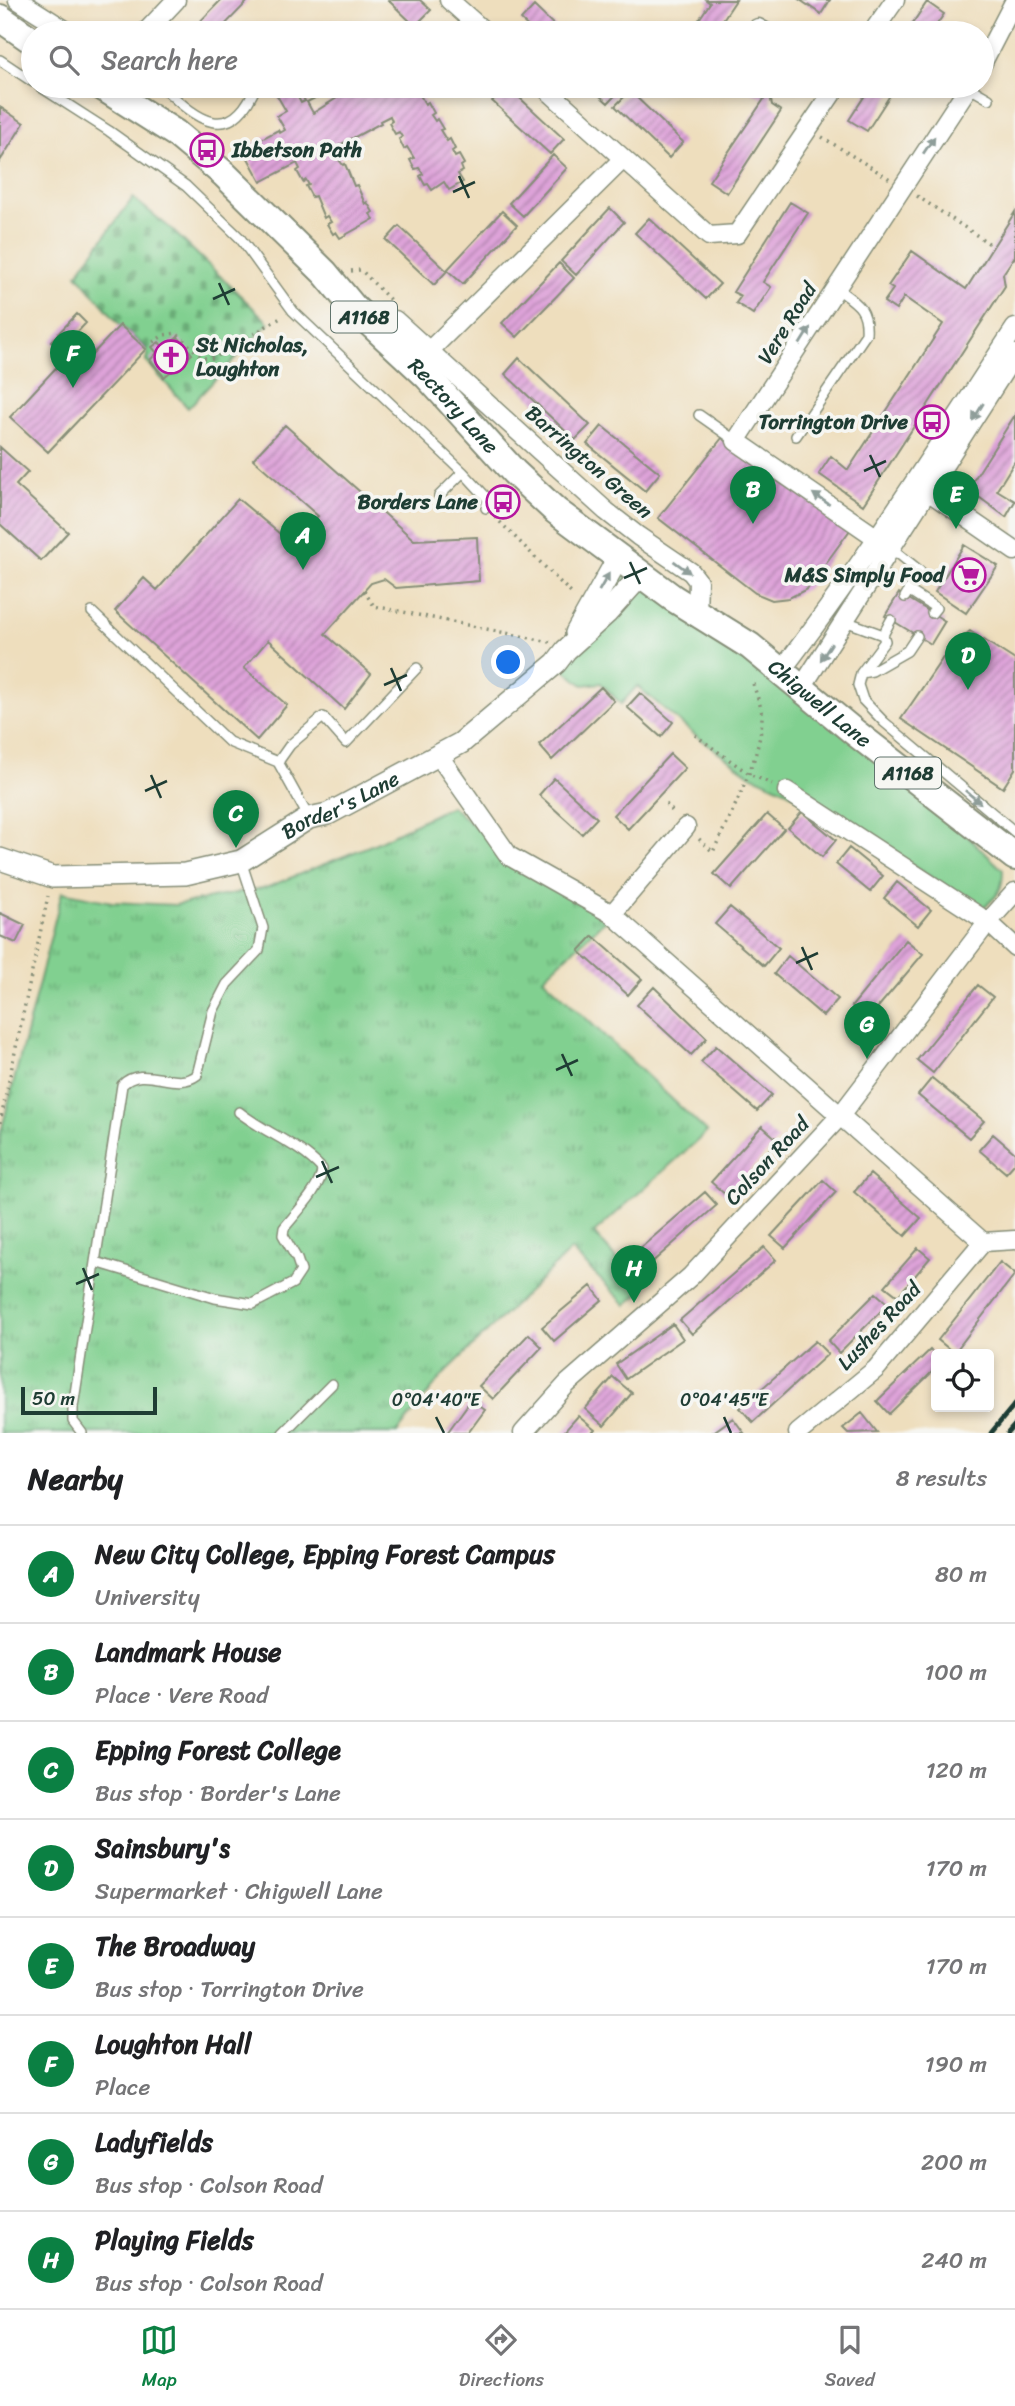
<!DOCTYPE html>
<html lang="en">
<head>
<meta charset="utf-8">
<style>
	:root { --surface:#fff; --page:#f2f2f2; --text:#202124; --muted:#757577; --line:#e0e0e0; --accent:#0b8043 }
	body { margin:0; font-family:Sriracha,sans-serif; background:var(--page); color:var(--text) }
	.controls { position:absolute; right:21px; bottom:21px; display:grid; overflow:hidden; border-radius:7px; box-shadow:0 4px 10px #0003 }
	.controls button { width:63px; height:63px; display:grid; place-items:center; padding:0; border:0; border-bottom:2px solid var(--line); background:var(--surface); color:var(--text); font:35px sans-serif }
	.scale { position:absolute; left:21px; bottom:18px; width:136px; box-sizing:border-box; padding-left:7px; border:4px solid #1f3d34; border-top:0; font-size:19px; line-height:24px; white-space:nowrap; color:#1f3d34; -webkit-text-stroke:5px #f6f6f2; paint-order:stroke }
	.you { position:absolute; left:509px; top:663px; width:24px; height:24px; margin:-18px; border:5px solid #fff; border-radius:50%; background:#1a73e8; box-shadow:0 0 0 10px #1a73e833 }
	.badge { display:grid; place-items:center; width:46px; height:46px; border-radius:50%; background:var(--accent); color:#fff; font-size:23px; font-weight:700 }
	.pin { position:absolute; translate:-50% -58px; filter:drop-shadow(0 2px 4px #0008) }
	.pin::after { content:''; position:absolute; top:37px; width:24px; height:21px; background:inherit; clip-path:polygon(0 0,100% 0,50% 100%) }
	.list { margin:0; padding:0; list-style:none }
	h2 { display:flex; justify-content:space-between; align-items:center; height:91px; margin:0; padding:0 28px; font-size:30px }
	h2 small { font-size:23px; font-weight:400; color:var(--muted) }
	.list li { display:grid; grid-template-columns:46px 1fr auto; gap:21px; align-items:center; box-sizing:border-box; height:98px; padding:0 28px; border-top:2px solid var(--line) }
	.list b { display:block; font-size:26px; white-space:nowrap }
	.list p { margin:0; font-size:23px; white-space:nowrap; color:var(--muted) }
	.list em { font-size:23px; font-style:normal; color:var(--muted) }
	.icon { flex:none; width:38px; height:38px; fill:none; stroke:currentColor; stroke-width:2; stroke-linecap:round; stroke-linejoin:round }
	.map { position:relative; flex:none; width:1015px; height:1433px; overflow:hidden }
	.search { position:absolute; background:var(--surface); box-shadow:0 4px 10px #0003; left:21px; right:21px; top:21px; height:77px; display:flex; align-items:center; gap:18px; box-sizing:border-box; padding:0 24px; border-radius:38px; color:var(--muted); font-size:26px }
	.sheet { height:875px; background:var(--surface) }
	nav { display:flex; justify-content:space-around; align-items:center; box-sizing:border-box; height:98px; border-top:2px solid var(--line); background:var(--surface); font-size:19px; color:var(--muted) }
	nav a { display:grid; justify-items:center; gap:4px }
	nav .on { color:var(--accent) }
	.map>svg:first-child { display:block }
</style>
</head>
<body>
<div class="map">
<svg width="1015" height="1433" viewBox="0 0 1015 1433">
	<defs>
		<pattern id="cemetery-stones" width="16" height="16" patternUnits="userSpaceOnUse" patternTransform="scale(1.75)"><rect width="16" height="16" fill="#81d090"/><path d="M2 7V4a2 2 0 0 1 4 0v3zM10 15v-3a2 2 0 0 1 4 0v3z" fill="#69aa76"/></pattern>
		<pattern id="park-tufts" width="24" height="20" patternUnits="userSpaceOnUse" patternTransform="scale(1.75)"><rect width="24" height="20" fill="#81d090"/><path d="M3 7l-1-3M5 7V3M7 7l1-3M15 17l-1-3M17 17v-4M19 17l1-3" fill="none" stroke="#69aa76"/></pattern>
		<pattern id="building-hatch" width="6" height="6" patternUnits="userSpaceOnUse" patternTransform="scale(1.75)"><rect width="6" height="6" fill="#dea3d9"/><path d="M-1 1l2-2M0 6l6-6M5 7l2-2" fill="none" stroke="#b386b1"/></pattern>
	</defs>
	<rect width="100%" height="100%" fill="#f6f6f2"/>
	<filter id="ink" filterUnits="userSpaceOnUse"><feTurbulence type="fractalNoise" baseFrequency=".0143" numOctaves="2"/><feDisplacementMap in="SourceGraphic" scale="14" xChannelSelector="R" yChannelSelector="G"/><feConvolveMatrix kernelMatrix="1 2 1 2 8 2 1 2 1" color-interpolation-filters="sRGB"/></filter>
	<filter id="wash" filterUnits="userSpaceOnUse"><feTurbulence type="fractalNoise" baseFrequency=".00686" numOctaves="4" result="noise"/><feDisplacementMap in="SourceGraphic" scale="28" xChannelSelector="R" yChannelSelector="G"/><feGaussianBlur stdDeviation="1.57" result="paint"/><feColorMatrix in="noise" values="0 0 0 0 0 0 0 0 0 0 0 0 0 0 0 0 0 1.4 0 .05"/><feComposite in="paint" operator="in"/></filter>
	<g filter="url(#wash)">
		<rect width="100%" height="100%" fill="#eedebd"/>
		<path fill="#81d090" stroke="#508662" stroke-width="2" d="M618,558L867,741L1003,870C1003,890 998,897 982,908L787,791L749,774L695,735L637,686L621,704L601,683L583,685L556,663Z"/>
		<path fill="url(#cemetery-stones)" stroke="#508662" stroke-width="2" d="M133,198L170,228L269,323L188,408L146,361L148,356L146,348L120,325L77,274Z"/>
		<path fill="url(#park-tufts)" stroke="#508662" stroke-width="2" d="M451,806L509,856L612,914L543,978L707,1132L594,1233L643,1290L626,1305L571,1250L444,1374L397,1433H0V1136L62,892L112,902L175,905L268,887L374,844Z"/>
		<g id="blocks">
			<path fill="url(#building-hatch)" d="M221,0H249L217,33H189Z
				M388,0H420L431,10L415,26Z
				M706,0H736L714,33H696L692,30L710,3Z
				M800,0H830L821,14Z
				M927,2L944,14L931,33H906Z
				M534,6L561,32L559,33H535L521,20Z
				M286,86H292L301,103L305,101L297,86H316L321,95L307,102L313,113L356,86H415L425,104L428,102L434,113L431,115L435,121L437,119L443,129L440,130L447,141L450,139L455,149L452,151L455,157L459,155L464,164L461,166L463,171L458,174L463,182L449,190L444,182L432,190L428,184L425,185L420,176L423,174L419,168L415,169L410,160L414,158L407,147L404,149L399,139L402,137L399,132L395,134L389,123L392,121L390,116L380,121L381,123L336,147L342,158L339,160L343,165L345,164L354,186L357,185L365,204L367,202L373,212L370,214L374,219L340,238L336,232L333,234L327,224L331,222L327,216L324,218L315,196L312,197L306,186L309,185L306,180L303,182L297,171L300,169L297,163L261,182L243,149L278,130L280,133L285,130L277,116L286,111L275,92Z
				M507,86L564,139L550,154L492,101Z
				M589,86H621L623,87L608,103Z
				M742,86H777L770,96L772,105L781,111L727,193L709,181L764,99Z
				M871,86H896L867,131L849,120Z
				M630,91L683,142L669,158L615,106Z
				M0,107L24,123L0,161Z
				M553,155L567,168L523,216L509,203Z
				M790,202L808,213L763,282L771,287L753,314L736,303L741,296L733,292Z
				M610,208L624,222L576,275L561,261Z
				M502,211L517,225L463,284L447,270Z
				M1015,212V256L1003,274L1005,286L863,505L819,474L831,456L848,470L943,324L904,297L896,310L884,302L893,289L888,286L912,251L966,289Z
				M649,218L720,284L706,299L635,233Z
				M399,226L447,271L434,285L386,240Z
				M559,263L574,278L517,337L502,323Z
				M77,314L86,323L69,341L88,359L120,325L146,349L48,452L10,417L67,356L51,341Z
				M178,337L192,354L164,377L150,360L157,353L152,347L159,342L164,348Z
				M519,358L590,425L575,440L505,374Z
				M1015,415V461L997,490L1015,501L1006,517L968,489Z
				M285,425L414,540L477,537L479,581L396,588L384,579L371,583L325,634L371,674L344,709L268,640L244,668L287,705L257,740L115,611L144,578L157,590L238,499L292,544L318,516L253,459Z
				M602,426L660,473L645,491L587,444Z
				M722,438L850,530L807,589L789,598L772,600L755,593L658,518Z
				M0,447L28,472L16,485L68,532L41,561L0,524Z
				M964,545L998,566L966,613L935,592Z
				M899,593L945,621L931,644L885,616Z
				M970,631L1015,660V769L1003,788L901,719L951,646Z
				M601,687L614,701L552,760L539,745Z
				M640,693L673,722L661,737L627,707Z
				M670,754L685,768L628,829L613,815Z
				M554,778L597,818L582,834L539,795Z
				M802,812L836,840L822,857L788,828Z
				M767,814L784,829L731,889L714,874Z
				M849,848L883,876L870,892L836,864Z
				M897,882L931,910L918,926L884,898Z
				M730,907L779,948L764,966L715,924Z
				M0,913L25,925L16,943L0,936Z
				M593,936L642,979L628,995L579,951Z
				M906,940L923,954L868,1019L852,1006Z
				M788,956L838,999L823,1016L774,974Z
				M978,985L993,997L933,1073L917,1060Z
				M654,987L707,1038L691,1055L637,1005Z
				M716,1046L772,1095L757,1111L701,1062Z
				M932,1078L984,1121L969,1138L918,1095Z
				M762,1126L778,1140L727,1196L711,1182Z
				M993,1134L1015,1153V1163L1006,1173L979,1150Z
				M870,1174L921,1218L905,1236L854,1192Z
				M823,1180L836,1192L785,1248L771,1236Z
				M705,1192L717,1205L641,1272L629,1258Z
				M764,1247L776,1260L692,1334L680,1320Z
				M918,1248L930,1258L898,1296L885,1286Z
				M1000,1262L1015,1274L954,1353L938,1340Z
				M591,1286L602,1300L554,1341L542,1327Z
				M876,1293L888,1304L839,1353L828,1341Z
				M673,1324L683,1339L626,1379L616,1364Z
				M529,1334L542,1347L493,1399L479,1386Z
				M815,1341L828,1354L753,1422L740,1408Z
				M930,1350L936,1356V1368L889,1414L877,1401Z
				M613,1377L632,1393L604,1426L585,1409Z
				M471,1400L485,1410L468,1433H447Z
				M862,1413L877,1432L848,1433L843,1428Z
				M578,1416L595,1430L592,1433H563Z
				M733,1418L744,1433H712Z"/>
		</g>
	</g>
	<g filter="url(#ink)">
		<use href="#blocks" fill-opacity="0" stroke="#868e78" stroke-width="2"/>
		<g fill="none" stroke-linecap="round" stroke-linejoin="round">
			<defs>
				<path id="service" d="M292,33L293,31L296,33
					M0,60L33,82
					M39,86L109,131L186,186L240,238L293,311L463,472L488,499L486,508
					M162,86C196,120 231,147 256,86
					M968,87L989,99
					M699,415L736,441
					M796,436L866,334C868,307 856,303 836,288
					M439,496L463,472
					M890,547L920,571L905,597
					M908,590L936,608L932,613
					M92,612L229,742L278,762L309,818
					M891,620L883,635L885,641L861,673L858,685L863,700L884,722L1015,832
					M845,621L883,635
					M861,673L872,671L907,651L917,636
					M278,762L290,745L323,717L346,743L417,668
					M96,1262L215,1298L253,1304L293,1283L301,1271L297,1259L283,1235L284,1228C296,1213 322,1187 322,1169C298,1143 265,1133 239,1112
					M82,1433L73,1421V1407L122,1085C143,1063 175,1092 197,1075L213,1011L227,984L259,950L263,928L241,861
					M283,1433L332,1384"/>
				<path id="minor" d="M18,0L70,33
					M449,0L486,33
					M758,28L767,33
					M145,33L176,0
					M872,33L895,0
					M982,64L1015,0
					M543,86L709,236L737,234L837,86
					M395,320L606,511L638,536L691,572L698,581L697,614
					M429,351L623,159
					M919,485L1015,551
					M877,538L736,441L969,86
					M781,671C866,561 939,443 1015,328
					M802,687L1015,354
					M439,756L509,856L612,914L983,1242L1015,1240
					M787,791L988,922L1015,947
					M612,914L686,827
					M523,1433L567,1384L691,1276L840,1116L988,922L1015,892
					M798,1433L876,1369L983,1242"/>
				<g id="tertiary">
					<path d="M576,633L618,558"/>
					<path id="s1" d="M0,859L53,877L185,874L241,861L309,818L328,814L461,743L556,663L566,650L607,613L642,574"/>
				</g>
				<g id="primary">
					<path d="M0,18L33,41"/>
					<path id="s2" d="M101,86L175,133L224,174L325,273L354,308L427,376L514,472L556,511L673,598L750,646L853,731L1015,857"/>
				</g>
			</defs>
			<use href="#service" stroke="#868e78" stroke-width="12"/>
			<use href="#minor" stroke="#868e78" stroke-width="21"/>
			<use href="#tertiary" stroke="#868e78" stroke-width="24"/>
			<use href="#primary" stroke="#868e78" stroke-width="30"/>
			<path stroke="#868e78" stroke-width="3.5" stroke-dasharray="2 5" stroke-linecap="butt" d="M822,137L890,179
				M917,196L993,246
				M1014,258L1015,259
				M351,271L361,270L393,303
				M153,342L164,335L176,333L203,358H213L282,317
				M495,517L574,596
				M364,591L374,606L550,642
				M695,735L749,774L772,784
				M666,804L674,813
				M699,839L713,852C731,812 761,761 762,717C762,706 755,692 752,680
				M0,1123L48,896"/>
			<use href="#service" stroke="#fff" stroke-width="9"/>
			<use href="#minor" stroke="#fff" stroke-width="18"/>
			<use href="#tertiary" stroke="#fff" stroke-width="21"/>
			<use href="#primary" stroke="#fff" stroke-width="26"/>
			<path stroke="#1f3d34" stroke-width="5" d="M991,1433L1015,1404
				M1008,1433L1015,1425"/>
		</g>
		<defs><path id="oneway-solid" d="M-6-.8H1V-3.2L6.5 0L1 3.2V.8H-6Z" transform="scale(1.75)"/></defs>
		<g fill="#8f9e9a">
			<use href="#oneway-solid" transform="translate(929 145) rotate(-56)"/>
			<use href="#oneway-solid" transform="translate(805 336) rotate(-58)"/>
			<use href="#oneway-solid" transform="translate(978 412) rotate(122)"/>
			<use href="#oneway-solid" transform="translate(821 499) rotate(-146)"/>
			<use href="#oneway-solid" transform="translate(682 567) rotate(36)"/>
			<use href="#oneway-solid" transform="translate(604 582) rotate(-60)"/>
			<use href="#oneway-solid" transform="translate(826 652) rotate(123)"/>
			<use href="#oneway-solid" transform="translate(973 797) rotate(40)"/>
		</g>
	</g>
	<path fill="none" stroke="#1f3d34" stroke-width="2.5" d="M459,176L469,198M453,192L475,182M219,283L229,305M213,299L235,289M870,455L880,477M864,471L886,461M630,562L640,584M624,578L647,568M391,668L401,691M384,685L407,675M151,775L161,798M145,791L167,781M802,947L812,970M796,963L818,953M562,1054L572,1076M556,1070L578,1060M322,1161L332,1183M316,1177L339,1167M83,1268L92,1290M76,1284L99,1274M436,1417L444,1433M724,1417L731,1433"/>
	<defs>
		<symbol id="bus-ring" viewBox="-11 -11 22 22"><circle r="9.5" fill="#f6f6f2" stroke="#b5179e" stroke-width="1.5"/><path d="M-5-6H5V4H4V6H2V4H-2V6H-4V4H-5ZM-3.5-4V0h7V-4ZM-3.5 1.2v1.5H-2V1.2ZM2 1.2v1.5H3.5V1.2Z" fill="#b5179e"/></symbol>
		<symbol id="church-ring" viewBox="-11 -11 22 22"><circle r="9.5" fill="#f6f6f2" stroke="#b5179e" stroke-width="1.5"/><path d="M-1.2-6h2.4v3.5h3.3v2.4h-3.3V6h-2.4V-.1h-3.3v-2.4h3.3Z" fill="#b5179e"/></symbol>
		<symbol id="supermarket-ring" viewBox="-11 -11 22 22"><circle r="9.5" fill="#f6f6f2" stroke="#b5179e" stroke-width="1.5"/><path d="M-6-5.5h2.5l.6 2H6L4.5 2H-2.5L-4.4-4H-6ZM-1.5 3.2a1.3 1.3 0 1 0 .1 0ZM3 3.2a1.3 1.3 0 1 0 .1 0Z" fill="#b5179e"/></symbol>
	</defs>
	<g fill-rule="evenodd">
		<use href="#bus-ring" x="188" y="131" width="38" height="38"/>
		<use href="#church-ring" x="152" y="338" width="38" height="38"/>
		<use href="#bus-ring" x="913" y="403" width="38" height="38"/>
		<use href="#bus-ring" x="484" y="483" width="38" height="38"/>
		<use href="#supermarket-ring" x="950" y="556" width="38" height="38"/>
	</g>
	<g text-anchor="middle" stroke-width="7" stroke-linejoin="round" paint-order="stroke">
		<g fill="#f6f6f2" stroke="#60746d" stroke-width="2">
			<rect x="331" y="301.5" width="66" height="31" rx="5"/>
			<rect x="875" y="757.5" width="66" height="31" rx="5"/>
		</g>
		<g font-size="19" font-weight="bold" fill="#1f3d34">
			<text x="364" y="324">A1168</text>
			<text x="908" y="780">A1168</text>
		</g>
		<g font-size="21" font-weight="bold" fill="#1f3d34" stroke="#f6f6f2" text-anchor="end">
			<text x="232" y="157" text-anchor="start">Ibbetson Path</text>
			<text x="196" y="352" text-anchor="start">St Nicholas,<tspan x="196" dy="24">Loughton</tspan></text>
			<text x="908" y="429">Torrington Drive</text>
			<text x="478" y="509">Borders Lane</text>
			<text x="944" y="582">M&amp;S Simply Food</text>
		</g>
		<g font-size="21" fill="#1f3d34" stroke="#f6f6f2">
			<text transform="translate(787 323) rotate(-58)" y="7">Vere Road</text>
			<text dy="7" stroke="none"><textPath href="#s2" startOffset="478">Rectory Lane</textPath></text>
			<text transform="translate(589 462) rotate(41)" y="7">Barrington Green</text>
			<text dy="7" stroke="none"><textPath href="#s2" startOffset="952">Chigwell Lane</textPath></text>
			<text dy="7" stroke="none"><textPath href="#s1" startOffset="360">Border's Lane</textPath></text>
			<text transform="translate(767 1161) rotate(-47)" y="7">Colson Road</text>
			<text transform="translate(879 1326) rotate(-47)" y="7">Lushes Road</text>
		</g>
	</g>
	<g font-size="18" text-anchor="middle" fill="#1f3d34" stroke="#f6f6f2" stroke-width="7" stroke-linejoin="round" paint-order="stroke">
		<text x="436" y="1406">0°04'40"E</text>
		<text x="724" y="1406">0°04'45"E</text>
	</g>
</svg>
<div class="controls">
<button><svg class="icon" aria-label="locate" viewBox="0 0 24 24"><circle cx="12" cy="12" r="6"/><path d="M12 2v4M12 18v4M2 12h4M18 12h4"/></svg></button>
</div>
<div class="scale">50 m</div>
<div class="you"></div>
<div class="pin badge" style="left:303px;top:570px">A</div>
<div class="pin badge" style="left:753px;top:524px">B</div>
<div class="pin badge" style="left:236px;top:848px">C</div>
<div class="pin badge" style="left:968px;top:690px">D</div>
<div class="pin badge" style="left:956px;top:529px">E</div>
<div class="pin badge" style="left:73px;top:388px">F</div>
<div class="pin badge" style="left:867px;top:1059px">G</div>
<div class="pin badge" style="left:634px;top:1303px">H</div>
<div class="search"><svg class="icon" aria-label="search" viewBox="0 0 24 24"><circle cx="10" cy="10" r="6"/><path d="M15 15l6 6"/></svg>Search here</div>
</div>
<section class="sheet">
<h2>Nearby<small>8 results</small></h2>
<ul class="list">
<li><span class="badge">A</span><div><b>New City College, Epping Forest Campus</b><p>University</p></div><em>80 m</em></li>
<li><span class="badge">B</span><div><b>Landmark House</b><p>Place · Vere Road</p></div><em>100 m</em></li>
<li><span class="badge">C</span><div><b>Epping Forest College</b><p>Bus stop · Border's Lane</p></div><em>120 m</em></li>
<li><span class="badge">D</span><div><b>Sainsbury's</b><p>Supermarket · Chigwell Lane</p></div><em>170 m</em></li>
<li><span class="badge">E</span><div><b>The Broadway</b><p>Bus stop · Torrington Drive</p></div><em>170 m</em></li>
<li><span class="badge">F</span><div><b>Loughton Hall</b><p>Place</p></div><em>190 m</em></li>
<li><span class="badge">G</span><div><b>Ladyfields</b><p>Bus stop · Colson Road</p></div><em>200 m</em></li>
<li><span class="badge">H</span><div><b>Playing Fields</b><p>Bus stop · Colson Road</p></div><em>240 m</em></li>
</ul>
</section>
<nav>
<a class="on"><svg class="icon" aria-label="map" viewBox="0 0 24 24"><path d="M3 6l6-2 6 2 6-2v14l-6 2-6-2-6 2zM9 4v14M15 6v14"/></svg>Map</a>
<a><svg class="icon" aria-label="directions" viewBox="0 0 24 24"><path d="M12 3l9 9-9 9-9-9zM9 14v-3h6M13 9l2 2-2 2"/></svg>Directions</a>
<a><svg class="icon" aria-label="saved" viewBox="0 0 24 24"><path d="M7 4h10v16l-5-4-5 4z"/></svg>Saved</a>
</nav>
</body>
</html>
